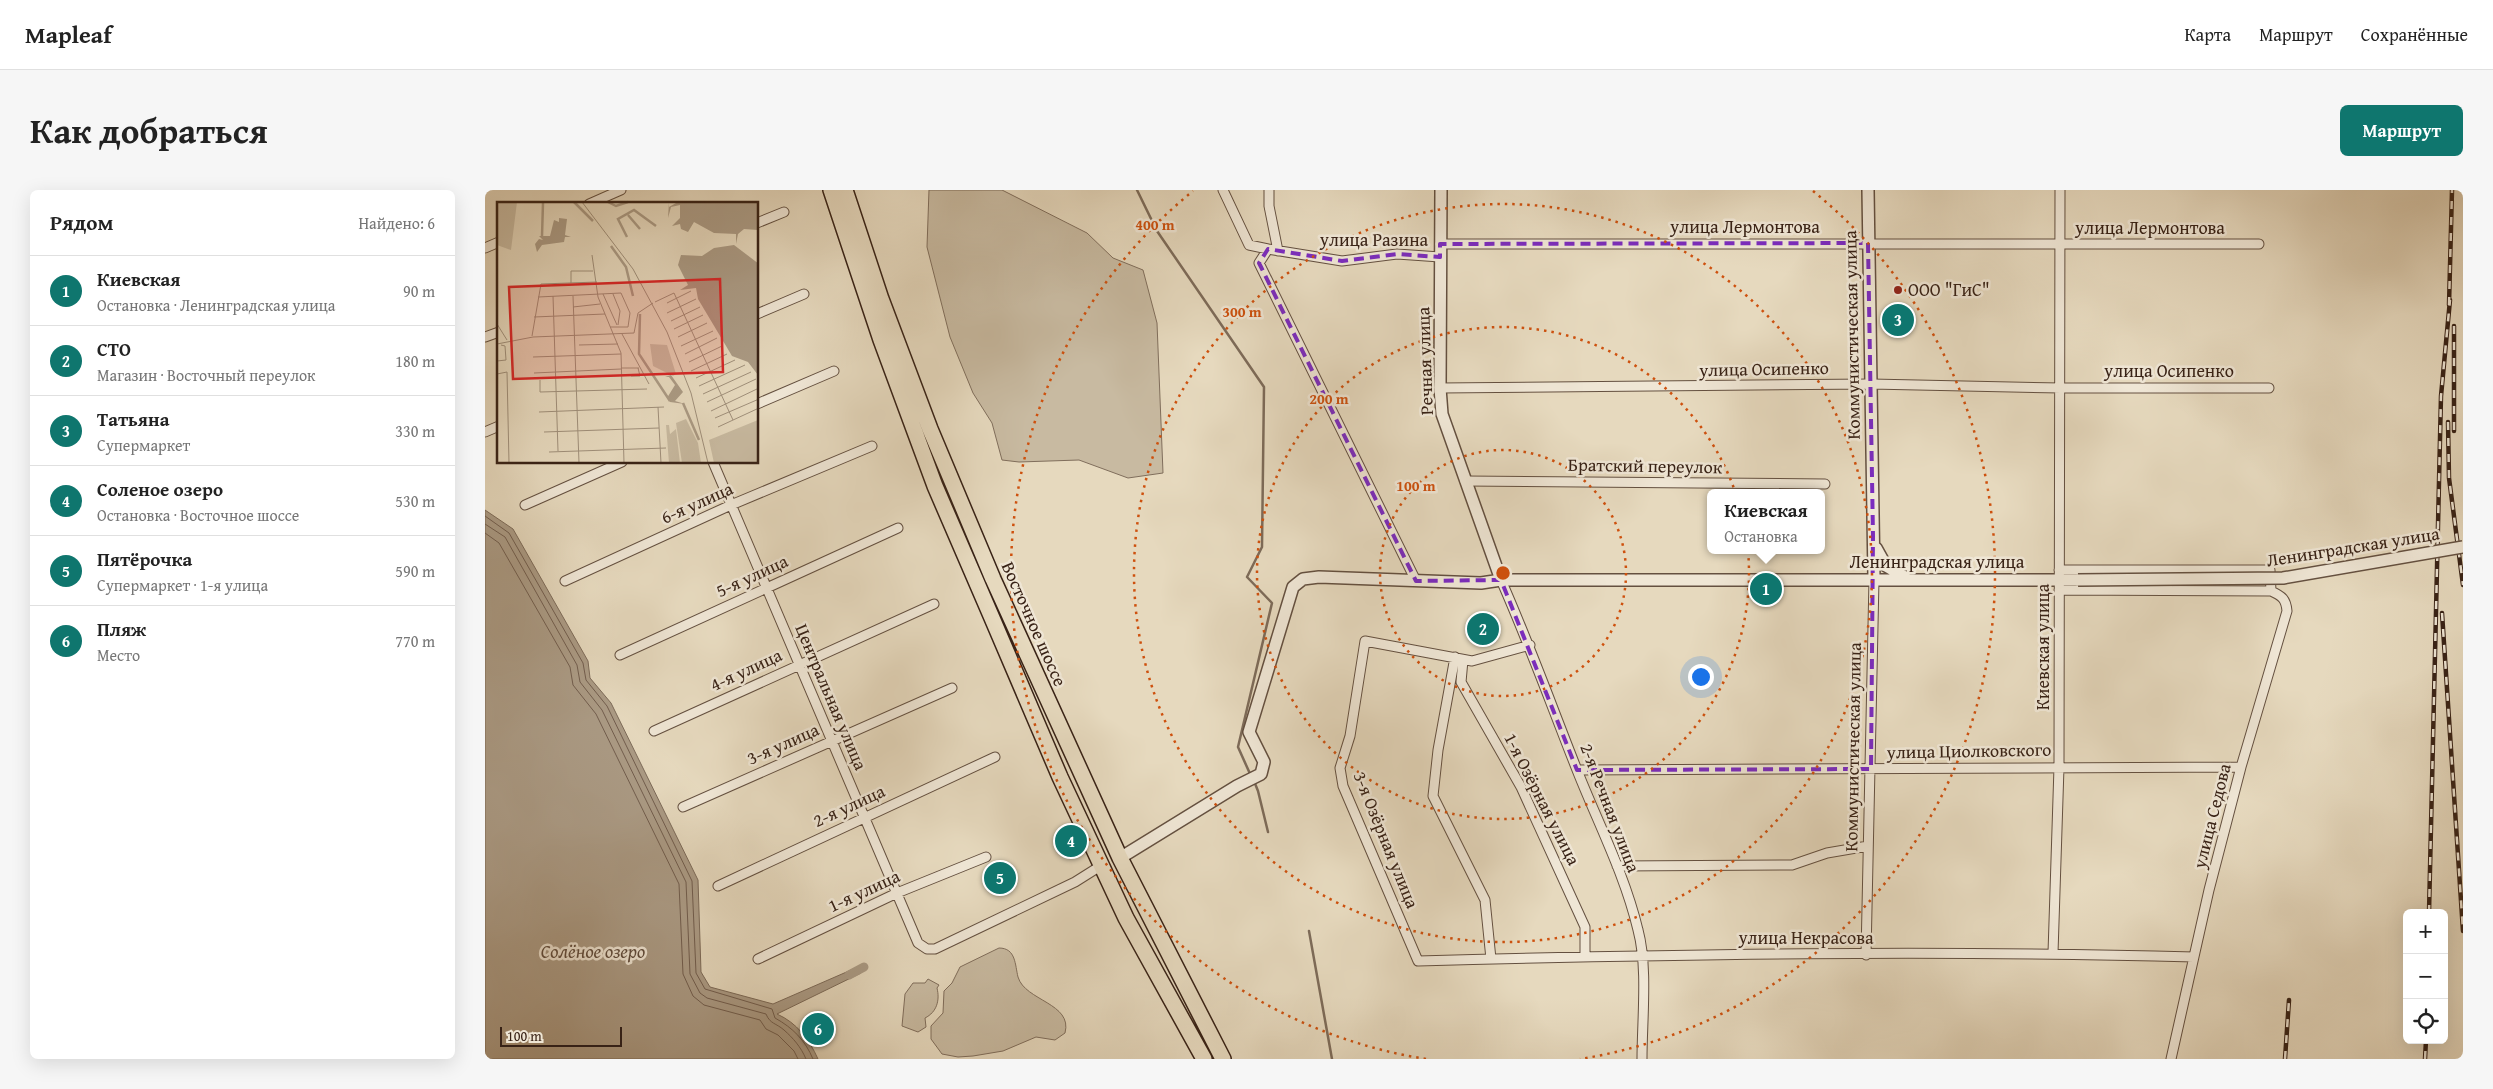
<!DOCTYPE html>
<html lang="ru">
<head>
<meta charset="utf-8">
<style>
	:root { --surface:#fff; --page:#f6f6f6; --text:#222; --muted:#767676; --line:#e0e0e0; --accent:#0f766e }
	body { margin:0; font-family:"Gentium Book Plus",serif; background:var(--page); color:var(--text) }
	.controls { position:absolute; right:15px; bottom:15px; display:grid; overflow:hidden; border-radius:8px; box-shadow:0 5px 20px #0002 }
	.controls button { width:45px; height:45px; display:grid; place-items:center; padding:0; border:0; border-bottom:1px solid var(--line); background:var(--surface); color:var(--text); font:25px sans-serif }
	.scale { position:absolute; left:15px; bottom:12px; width:122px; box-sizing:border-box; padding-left:5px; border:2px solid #382216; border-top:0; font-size:14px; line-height:18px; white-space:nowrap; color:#382216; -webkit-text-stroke:4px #efe6d5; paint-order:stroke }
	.you { position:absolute; left:1215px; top:486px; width:18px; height:18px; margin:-12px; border:4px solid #fff; border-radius:50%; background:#1a73e8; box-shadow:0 0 0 8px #1a73e833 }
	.badge { display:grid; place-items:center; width:32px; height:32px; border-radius:50%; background:var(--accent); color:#fff; font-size:16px; font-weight:700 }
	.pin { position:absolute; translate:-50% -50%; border:2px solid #fff; box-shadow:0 1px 5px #0006 }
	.popup { position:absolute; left:1222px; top:299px; width:118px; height:65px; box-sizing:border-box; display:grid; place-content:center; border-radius:8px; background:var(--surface); filter:drop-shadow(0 1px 4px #0005); font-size:16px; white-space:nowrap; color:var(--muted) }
	.popup b { font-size:19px; color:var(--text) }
	.popup::after { content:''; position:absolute; left:50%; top:100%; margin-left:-10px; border:10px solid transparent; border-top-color:var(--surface) }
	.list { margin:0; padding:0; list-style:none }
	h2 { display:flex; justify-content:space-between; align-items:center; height:65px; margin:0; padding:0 20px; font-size:21px }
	h2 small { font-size:16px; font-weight:400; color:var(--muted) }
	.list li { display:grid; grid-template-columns:32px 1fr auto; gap:15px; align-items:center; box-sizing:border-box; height:70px; padding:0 20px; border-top:1px solid var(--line) }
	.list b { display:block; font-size:19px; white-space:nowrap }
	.list p { margin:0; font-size:16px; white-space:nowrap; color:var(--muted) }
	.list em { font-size:16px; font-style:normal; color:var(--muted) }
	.icon { flex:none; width:28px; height:28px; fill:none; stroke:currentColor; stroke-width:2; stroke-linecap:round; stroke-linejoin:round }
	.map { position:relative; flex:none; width:1978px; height:869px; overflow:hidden; border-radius:8px }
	header { display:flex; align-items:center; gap:30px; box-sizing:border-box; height:70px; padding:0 25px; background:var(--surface); border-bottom:1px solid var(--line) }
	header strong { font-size:24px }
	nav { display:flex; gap:28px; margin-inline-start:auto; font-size:18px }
	.intro { display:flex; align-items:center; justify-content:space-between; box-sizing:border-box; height:120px; padding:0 30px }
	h1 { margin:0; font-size:35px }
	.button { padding:12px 22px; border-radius:8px; background:var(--accent); color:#fff; font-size:18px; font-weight:700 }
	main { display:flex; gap:30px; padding:0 30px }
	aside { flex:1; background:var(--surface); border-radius:8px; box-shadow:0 5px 20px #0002 }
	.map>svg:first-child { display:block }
</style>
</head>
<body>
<header>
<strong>Mapleaf</strong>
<nav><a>Карта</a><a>Маршрут</a><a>Сохранённые</a></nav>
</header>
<div class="intro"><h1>Как добраться</h1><a class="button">Маршрут</a></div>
<main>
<aside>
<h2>Рядом<small>Найдено: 6</small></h2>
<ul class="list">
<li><span class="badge">1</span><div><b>Киевская</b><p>Остановка · Ленинградская улица</p></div><em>90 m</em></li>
<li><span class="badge">2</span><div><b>СТО</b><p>Магазин · Восточный переулок</p></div><em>180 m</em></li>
<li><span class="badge">3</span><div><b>Татьяна</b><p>Супермаркет</p></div><em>330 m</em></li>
<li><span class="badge">4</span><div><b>Соленое озеро</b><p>Остановка · Восточное шоссе</p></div><em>530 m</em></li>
<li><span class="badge">5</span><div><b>Пятёрочка</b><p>Супермаркет · 1-я улица</p></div><em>590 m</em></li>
<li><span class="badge">6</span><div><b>Пляж</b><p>Место</p></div><em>770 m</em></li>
</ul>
</aside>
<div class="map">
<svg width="1978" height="869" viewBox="0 0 1978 869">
	<rect width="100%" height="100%" fill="#e6d9be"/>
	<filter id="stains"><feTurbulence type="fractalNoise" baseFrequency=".004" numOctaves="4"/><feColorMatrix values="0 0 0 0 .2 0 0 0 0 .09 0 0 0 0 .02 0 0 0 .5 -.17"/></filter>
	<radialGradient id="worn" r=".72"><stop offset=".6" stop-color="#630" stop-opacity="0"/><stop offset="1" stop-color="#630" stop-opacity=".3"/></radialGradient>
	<path fill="#c8baa1" stroke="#806e5c" d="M444,0H517L602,43L628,68L658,80L672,133L678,283L643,288L594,270L534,272L517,270L507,233L488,203L465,147L442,57Z
		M514,758C531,758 530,775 533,787C540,811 588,813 580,843L570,850L551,847L518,861L488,866L473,867L457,864L446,849V836L458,823L459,801L467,793L475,777Z
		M443,789L454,795L452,798C455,810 452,822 440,828L441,837L433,842L417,836L420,804L428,793H440Z"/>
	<path fill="#ab9b85" stroke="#7d6b59" d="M0,320L28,339L103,471L105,488L126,513L213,690L216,782L225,797L288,814L373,777L376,783L292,824C312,833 324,849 333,869H0Z"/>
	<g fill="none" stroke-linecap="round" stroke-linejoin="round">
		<path stroke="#725e4e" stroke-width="1" d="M0,326L24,343L98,473L101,490L122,516L207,691L211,783L220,799L287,819L290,828C308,838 320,850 328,869
			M0,334L20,347L92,475L95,492L117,520L201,692L205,784L215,803L222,808L281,824C285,834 291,833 299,840C308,848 316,857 321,869
			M0,343L14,353L85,477L88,495L111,524L194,694L198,784L208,806L219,815L275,830L281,839L293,845L309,861L313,869"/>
		<path stroke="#7d6b59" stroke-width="2.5" d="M652,0L672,41L779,197L777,357L762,387L787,413L753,557L766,586
			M769,591L773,601L783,642
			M824,741L847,869"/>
		<path stroke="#ab9b85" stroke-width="9" d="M364,785L379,777"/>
		<defs>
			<path id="minor" d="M738,0L764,55L783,59L774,73L931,391
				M784,0V16L793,61
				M104,14L136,0
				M272,33L299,22
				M955,54H1774
				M0,58L14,52
				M783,59L857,71L912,64L955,67
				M272,124L319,104
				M0,147L14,142
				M955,198L1386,194L1576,198H1784
				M272,214L349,181
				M0,242L14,236
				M228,272L433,753L442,759H450L590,692L617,675
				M980,291L1340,294
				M40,315L137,272
				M1016,390C1044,453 1067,517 1092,580C1113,633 1140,685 1153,740C1163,777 1157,830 1157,869
				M80,391L246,315L387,256
				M1574,400L1786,401L1785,380H1574
				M1045,455L987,471L880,451L865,546L855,578L858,596L933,771C1191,764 1450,760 1709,767
				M135,465L413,338
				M970,467L953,560L948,606L1000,710L1006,769
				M978,470L976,492L1036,597L1100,737V767
				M169,541L449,414
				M1092,580L1756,577
				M198,617L467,498
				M1132,676L1307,675L1342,663L1383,656
				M233,696L510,567
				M1568,763L1574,577L1575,0
				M1381,765L1389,389
				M273,769L412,703L501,667
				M1686,869L1724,700L1756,577L1802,421C1801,409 1797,406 1786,401"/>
			<path id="tertiary" d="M956,0L955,198L957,224L1016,390
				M1383,0L1389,389
				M1391,358L1401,376L1420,387
				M635,668L752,596L776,584L779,572L764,542L808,397L818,389L834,387L996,393L1016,390H1593"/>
			<path id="trunk" d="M346,0L396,150L450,296L507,428L575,587L641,728L719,869
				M360,0L396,109L445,239L508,389L635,668L738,869"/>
		</defs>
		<use href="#minor" stroke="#645040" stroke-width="11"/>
		<use href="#tertiary" stroke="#645040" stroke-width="14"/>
		<use href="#trunk" stroke="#382216" stroke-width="18"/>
		<use href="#minor" stroke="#efe6d5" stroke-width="9"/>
		<use href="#tertiary" stroke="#efe6d5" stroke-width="11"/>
		<use href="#trunk" stroke="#e6d9be" stroke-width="15"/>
		<defs>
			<path id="rail" d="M1964,115L1967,0
				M1969,136V241
				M1963,232L1964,288L1978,395
				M1957,423L1978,741
				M1944,723L1956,206L1965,110
				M1800,869L1804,810
				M1940,869L1941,850"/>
		</defs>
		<use href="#rail" stroke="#382216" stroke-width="4.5"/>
		<use href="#rail" stroke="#efe6d5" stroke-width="2.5" stroke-dasharray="8" stroke-linecap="butt"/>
		<defs>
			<path id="tertiary-bridge" d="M1593,390L1798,388L1978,357"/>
		</defs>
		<use href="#tertiary-bridge" stroke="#645040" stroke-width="14" stroke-linecap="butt"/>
		<use href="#tertiary-bridge" stroke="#efe6d5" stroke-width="11"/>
	</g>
	<path fill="none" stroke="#7b2cbf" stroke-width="4" stroke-dasharray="10 6" stroke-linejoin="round" d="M1383,53L1388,346L1386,579L1092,580L1016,390L931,391L774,73L783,59L857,71L912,64L955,67V54Z"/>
	<g fill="none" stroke="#ce510e" stroke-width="2.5" stroke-dasharray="2.5 5">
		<circle cx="1018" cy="383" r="123"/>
		<circle cx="1018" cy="383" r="246"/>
		<circle cx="1018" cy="383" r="369"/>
		<path d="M941 869A492 492 0 0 1 708 1M1328 1A492 492 0 0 1 1095 869"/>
	</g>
	<circle fill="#8f2418" stroke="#efe6d5" stroke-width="2" cx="1413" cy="100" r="5"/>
	<g text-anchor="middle" stroke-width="5" stroke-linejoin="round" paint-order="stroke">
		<g font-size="18" fill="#382216" stroke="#efe6d5">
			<text x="1260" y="43">улица Лермонтова</text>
			<text x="1665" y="44">улица Лермонтова</text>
			<text x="889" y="56">улица Разина</text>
			<text transform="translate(1367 145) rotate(-91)" y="6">Коммунистическая улица</text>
			<text transform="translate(940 171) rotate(-92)" y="6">Речная улица</text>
			<text transform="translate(1279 179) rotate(-1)" y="6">улица Осипенко</text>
			<text x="1684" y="187">улица Осипенко</text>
			<text transform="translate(1160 276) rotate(1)" y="6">Братский переулок</text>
			<text transform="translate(212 313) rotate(-24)" y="6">6-я улица</text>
			<text transform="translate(1868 357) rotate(-9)" y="6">Ленинградская улица</text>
			<text x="1452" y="378">Ленинградская улица</text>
			<text transform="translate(267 386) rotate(-25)" y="6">5-я улица</text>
			<text transform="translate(549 434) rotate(66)" y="6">Восточное шоссе</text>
			<text transform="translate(1558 457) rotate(-90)" y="6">Киевская улица</text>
			<text transform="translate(261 480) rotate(-25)" y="6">4-я улица</text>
			<text transform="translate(346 507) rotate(67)" y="6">Центральная улица</text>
			<text transform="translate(298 554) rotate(-24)" y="6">3-я улица</text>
			<text transform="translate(1368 557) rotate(-89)" y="6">Коммунистическая улица</text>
			<text transform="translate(1484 561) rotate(-1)" y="6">улица Циолковского</text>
			<text transform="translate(1057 609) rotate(63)" y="6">1-я Озёрная улица</text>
			<text transform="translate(364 616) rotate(-25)" y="6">2-я улица</text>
			<text transform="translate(1125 618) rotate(69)" y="6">2-я Речная улица</text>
			<text transform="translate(1727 626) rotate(-76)" y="6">улица Седова</text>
			<text transform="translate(901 650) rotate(68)" y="6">3-я Озёрная улица</text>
			<text transform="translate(379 701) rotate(-25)" y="6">1-я улица</text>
			<text x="1321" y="754">улица Некрасова</text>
		</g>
		<g font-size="18" fill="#382216" stroke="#efe6d5" text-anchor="start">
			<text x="1423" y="106">ООО "ГиС"</text>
		</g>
		<g font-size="19" font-style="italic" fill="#604c3d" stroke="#efe6d5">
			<text x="108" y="768">Солёное озеро</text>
		</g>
	</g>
	<g transform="translate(12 12)">
		<rect width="261" height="261" fill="#e6d9be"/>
		<path d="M0,0H20L14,48L0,43ZM153,142L170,143L179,172L176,174L156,164ZM189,217L201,241L204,261H185L179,221ZM261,218V261H217L212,238ZM169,223H172L173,232L179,227L183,261H172Z" fill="#c8baa1"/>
		<path d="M172,0V5L179,1L183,0H261V28L247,27L241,32L239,42V32L217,31L197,20L191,30L184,27L183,22L175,24L183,16V3L174,5L171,16ZM62,16L70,17L68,33L74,35H68L67,40L45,43L40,50L38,42L42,37L46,38L42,34H53L57,18L62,20ZM237,43L262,62L261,173L251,160L235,154L201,97L199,86L183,88L191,83L181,63L184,53L205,54L217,46ZM174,173L186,190L178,199L188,202L173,200L170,196L178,183L172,175H168Z" fill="#ab9b85"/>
		<path fill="none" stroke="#ab9b85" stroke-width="2.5" d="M77,0L96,19M111,0L119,4L131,0M131,13L143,27M45,34L46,1M130,35L121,17L137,8L159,24M114,44L129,65L136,94M143,112L142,152L173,199M186,201L202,238"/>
		<path fill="none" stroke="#a0907b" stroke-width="1" d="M85,0L136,67L170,130L194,191L211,261M95,53L101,95L124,151L127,261M74,81V69H96M106,92L120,123M116,92L123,109L121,123M56,94L61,249M76,94L82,261M41,95L124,91L133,111L131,125H113M158,100L177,91L236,218M170,101L194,89M76,105L103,102M170,111L199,97M37,115L108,112M174,119L203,105M0,122L10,138M177,127L206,113M125,132L152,182M35,134L44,82L100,80M181,135L210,121M0,142L36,135L137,131L141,111L156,101M82,143L121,142M184,144L216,129M188,152L220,136M36,155L124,152M0,159L9,158L8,144L4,143M192,160L225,144M124,166H142M194,169L230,152M37,171L124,167M0,172L10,170L12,261M134,174H143L141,166M199,176L238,158M43,178V190L150,187M202,184L248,163M206,192L254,170M210,200L259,177M161,205L164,261M214,209L262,186M42,210L167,205M218,216L262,197M221,225L262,206M47,230L162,226M52,250L169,246"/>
		<path fill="#d62828" fill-opacity="0.15" stroke="#d62828" stroke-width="2.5" d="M223,77L226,170L16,177L12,85Z"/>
		<rect width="261" height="261" fill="none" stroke="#382216" stroke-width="2.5"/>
	</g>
	<circle cx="1018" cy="383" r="8" fill="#ce510e" stroke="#efe6d5" stroke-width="2.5"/>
	<g font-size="15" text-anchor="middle" font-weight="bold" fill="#ce510e" stroke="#efe6d5" stroke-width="5" stroke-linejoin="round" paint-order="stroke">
		<text x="670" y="40">400 m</text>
		<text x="757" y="127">300 m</text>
		<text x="844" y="214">200 m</text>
		<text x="931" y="301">100 m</text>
	</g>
	<rect width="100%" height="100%" filter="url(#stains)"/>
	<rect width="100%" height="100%" fill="url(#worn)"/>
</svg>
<div class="controls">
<button>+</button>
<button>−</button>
<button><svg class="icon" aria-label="locate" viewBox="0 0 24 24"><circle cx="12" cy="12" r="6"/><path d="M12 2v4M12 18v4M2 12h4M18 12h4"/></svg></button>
</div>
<div class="scale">100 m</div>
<div class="you"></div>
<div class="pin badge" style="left:1281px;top:399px">1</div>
<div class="popup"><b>Киевская</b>Остановка</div>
<div class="pin badge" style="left:998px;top:439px">2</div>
<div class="pin badge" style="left:1413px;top:130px">3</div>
<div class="pin badge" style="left:586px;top:651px">4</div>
<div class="pin badge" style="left:515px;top:688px">5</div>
<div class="pin badge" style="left:333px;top:839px">6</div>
</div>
</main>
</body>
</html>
